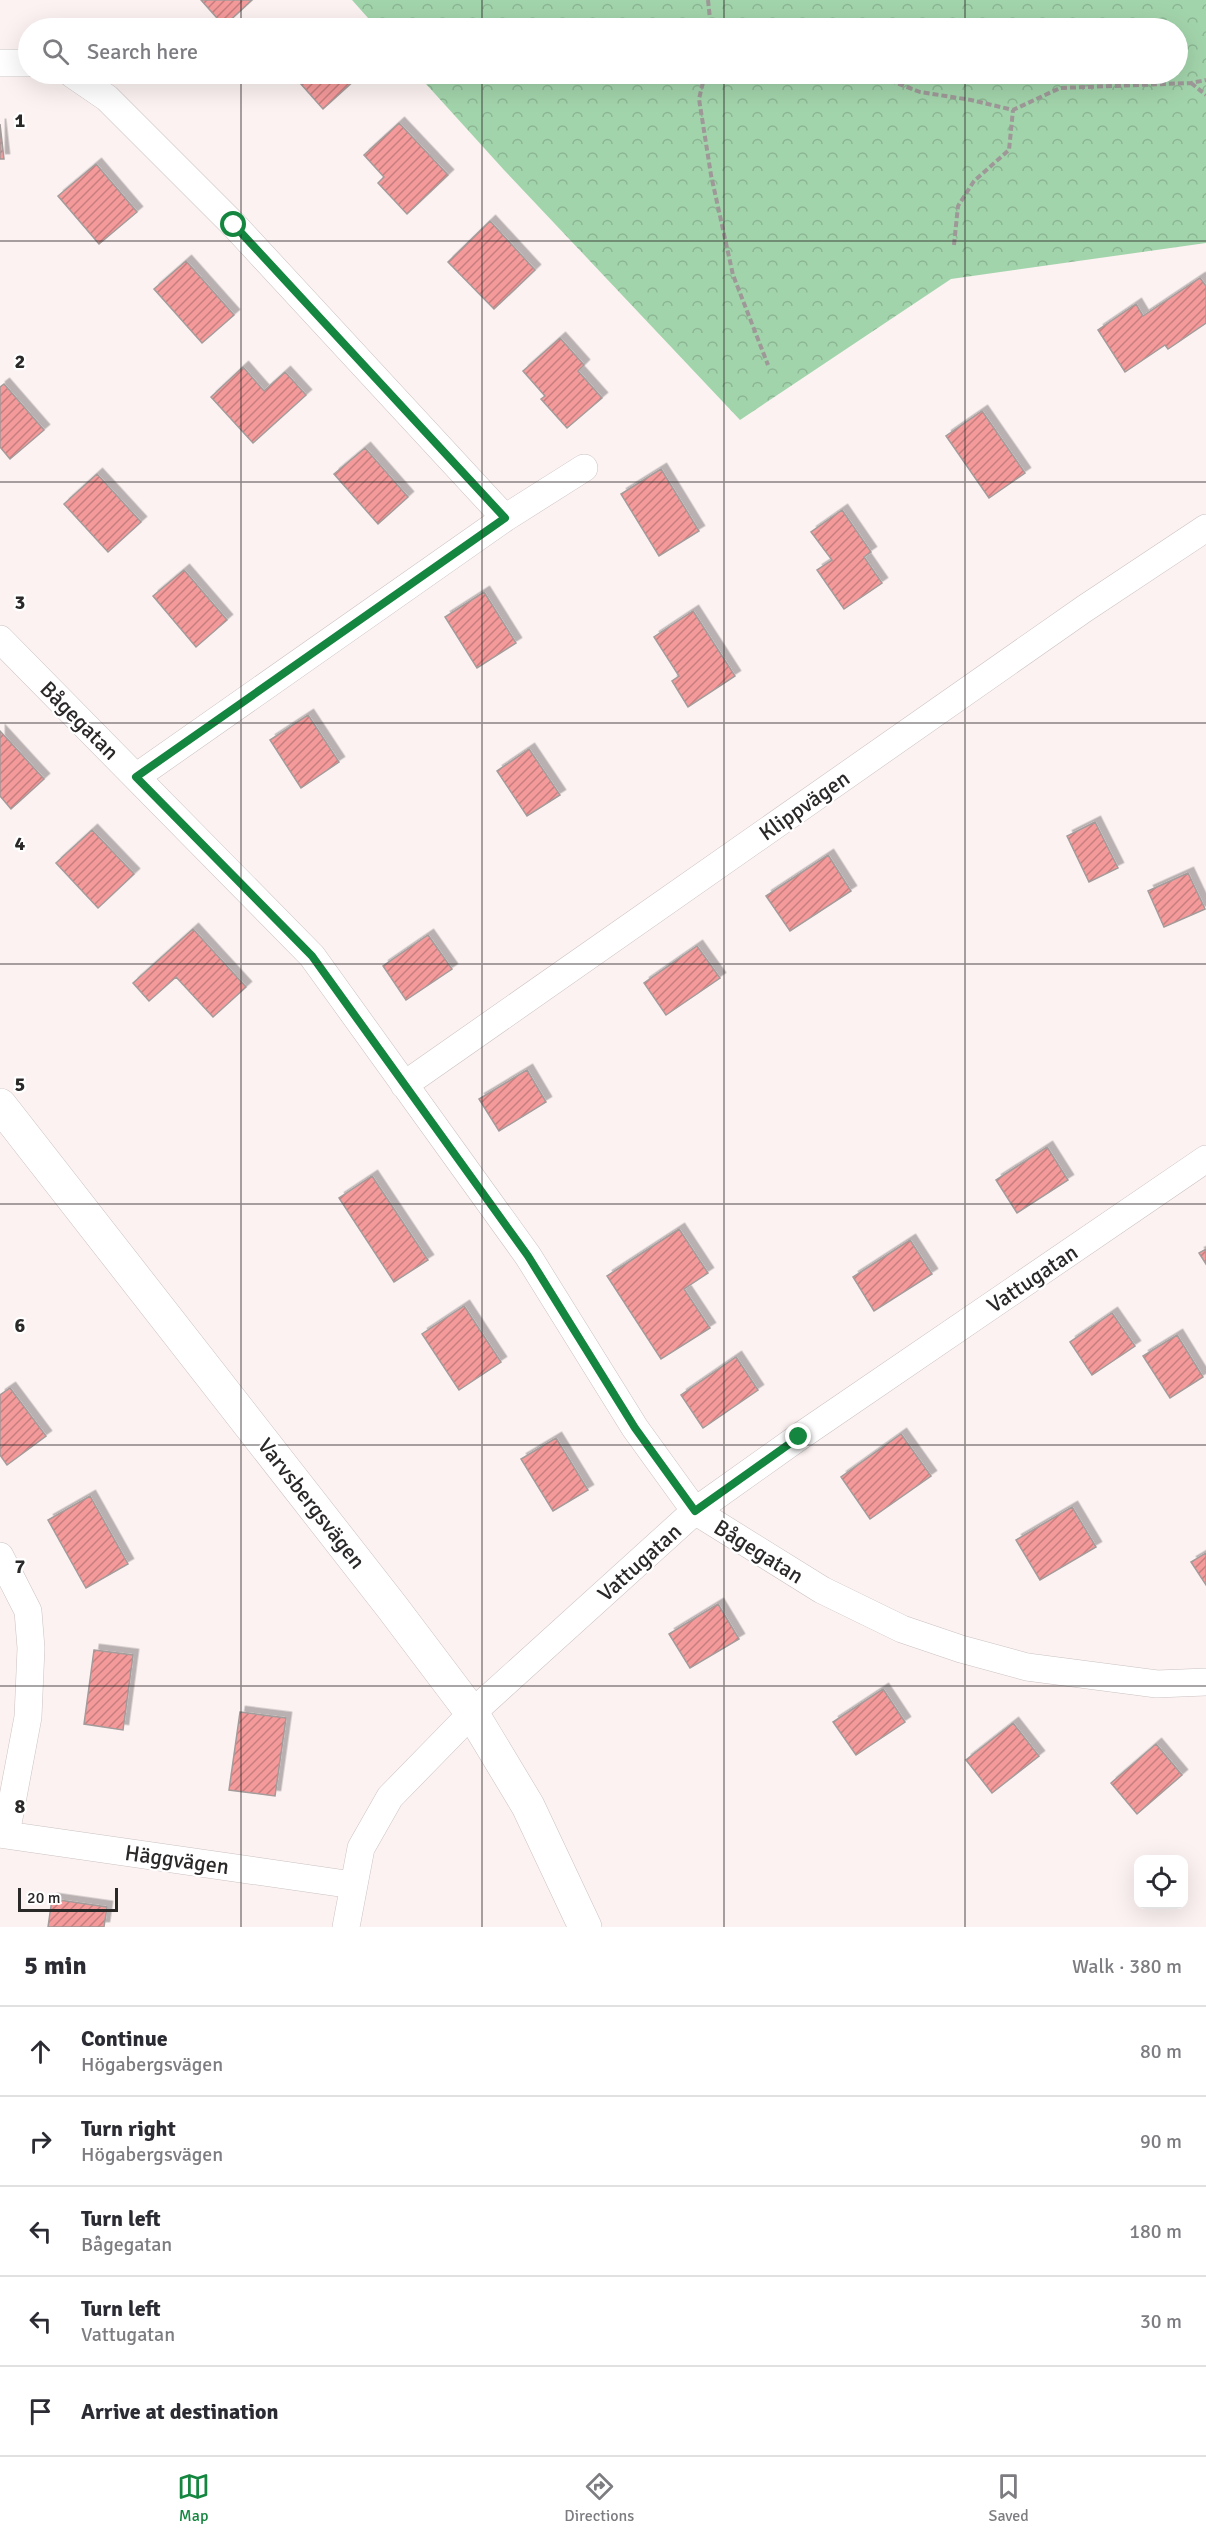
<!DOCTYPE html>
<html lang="en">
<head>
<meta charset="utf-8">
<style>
	:root { --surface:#fff; --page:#f7f7f7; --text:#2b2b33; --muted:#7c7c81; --line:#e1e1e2; --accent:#14863f }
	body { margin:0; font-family:Signika,sans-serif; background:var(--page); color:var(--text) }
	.controls { position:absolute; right:18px; bottom:18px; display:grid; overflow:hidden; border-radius:12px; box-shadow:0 6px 24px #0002 }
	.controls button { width:54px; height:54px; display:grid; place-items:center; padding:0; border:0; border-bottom:2px solid var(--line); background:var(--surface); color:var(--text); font:30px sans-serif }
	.scale { position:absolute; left:18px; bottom:15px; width:100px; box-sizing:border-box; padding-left:6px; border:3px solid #2b2828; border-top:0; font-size:16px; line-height:21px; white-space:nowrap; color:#2b2828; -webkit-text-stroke:4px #fff; paint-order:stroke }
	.stop { position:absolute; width:18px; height:18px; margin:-14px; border:4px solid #14863f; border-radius:50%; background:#fff }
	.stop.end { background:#14863f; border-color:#fff; box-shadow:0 2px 6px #0008 }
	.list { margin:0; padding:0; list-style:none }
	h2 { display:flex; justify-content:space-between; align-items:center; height:78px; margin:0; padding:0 24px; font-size:26px }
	h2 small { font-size:20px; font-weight:400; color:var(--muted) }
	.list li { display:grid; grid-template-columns:39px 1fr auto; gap:18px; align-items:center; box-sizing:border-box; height:90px; padding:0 24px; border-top:2px solid var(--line) }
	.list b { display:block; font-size:22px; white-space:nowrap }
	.list p { margin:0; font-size:20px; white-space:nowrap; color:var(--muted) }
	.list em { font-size:20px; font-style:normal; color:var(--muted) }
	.icon { flex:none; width:33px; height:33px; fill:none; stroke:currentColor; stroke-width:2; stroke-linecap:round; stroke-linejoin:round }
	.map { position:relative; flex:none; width:1206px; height:1927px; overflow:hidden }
	.search { position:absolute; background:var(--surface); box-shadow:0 6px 24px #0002; left:18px; right:18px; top:18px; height:66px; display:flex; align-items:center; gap:15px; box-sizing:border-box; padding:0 21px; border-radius:33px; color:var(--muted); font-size:22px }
	.sheet { height:528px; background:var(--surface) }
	nav { display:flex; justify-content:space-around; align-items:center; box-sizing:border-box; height:84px; border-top:2px solid var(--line); background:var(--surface); font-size:16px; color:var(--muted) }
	nav a { display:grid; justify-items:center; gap:3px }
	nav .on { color:var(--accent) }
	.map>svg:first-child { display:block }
</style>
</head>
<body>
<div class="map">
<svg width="1206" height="1927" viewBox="0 0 1206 1927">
	<defs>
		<pattern id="forest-crowns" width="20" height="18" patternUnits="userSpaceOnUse" patternTransform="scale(1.5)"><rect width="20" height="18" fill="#a2d4ab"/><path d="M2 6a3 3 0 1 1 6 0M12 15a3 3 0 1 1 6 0" fill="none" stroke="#8cb693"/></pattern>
		<pattern id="building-hatch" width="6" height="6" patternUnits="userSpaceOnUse" patternTransform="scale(1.5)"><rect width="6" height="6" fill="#f59a9b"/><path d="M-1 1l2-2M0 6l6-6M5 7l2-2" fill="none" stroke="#c77e7e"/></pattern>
		<filter id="shadow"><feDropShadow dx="5.5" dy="-5.5" stdDeviation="0" flood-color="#0004"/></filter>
	</defs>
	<rect width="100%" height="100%" fill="#fcf2f2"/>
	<path fill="url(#forest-crowns)" d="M352,0H1206V243L951,279L740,420L504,170L417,74H1178V28H377Z"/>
	<path fill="url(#building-hatch)" stroke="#a49b9b" stroke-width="1.5" filter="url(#shadow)" d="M201,0H252L224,26Z
		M292,74H353L357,78L323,109Z
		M399,123L448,175L407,214L378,183L384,177L364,155Z
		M0,124L4,159H0Z
		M96,164L137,212L99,244L58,196Z
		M490,221L535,270L494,309L448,262Z
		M186,261L234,315L202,343L154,289Z
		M1200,278L1206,286V323L1168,349L1165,345L1125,372L1098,330L1136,304L1143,316Z
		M560,338L584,365L578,371L602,398L567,428L541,399L545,396L523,371Z
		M243,367L264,391L285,372L306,395L253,443L211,397Z
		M4,384L44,430L10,459L0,447V387Z
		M982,411L1025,473L989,498L946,436Z
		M365,448L408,497L378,524L334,474Z
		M661,469L699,531L659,556L621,494Z
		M97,474L141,522L108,552L64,504Z
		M842,510L871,552L864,557L882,583L844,609L817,570L832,560L811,532Z
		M184,570L227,620L196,647L153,596Z
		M484,592L516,643L477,668L445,617Z
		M693,611L735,676L688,707L672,681L679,676L654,637Z
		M308,715L339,762L301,788L270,740Z
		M0,731L44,779L11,809L0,796Z
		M529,749L560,795L527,816L497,771Z
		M1095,822L1118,868L1089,882L1067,836Z
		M92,830L134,874L98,908L56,863Z
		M828,855L851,891L790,931L766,896Z
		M1188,873L1205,909L1164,927L1148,891Z
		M193,929L246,987L213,1017L176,977L149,1001L133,983Z
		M428,935L452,969L406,1000L383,966Z
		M697,946L720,978L666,1015L644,983Z
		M527,1070L546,1102L499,1131L479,1099Z
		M1047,1147L1068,1180L1017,1213L996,1180Z
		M372,1176L428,1260L394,1282L339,1198Z
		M679,1229L708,1273L684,1289L710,1328L661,1359L607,1276Z
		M910,1240L932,1274L874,1311L853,1277Z
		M1206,1249V1264L1199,1253Z
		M464,1306L501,1362L459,1390L422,1334Z
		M1112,1313L1135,1346L1092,1375L1070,1342Z
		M1177,1335L1203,1377L1170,1398L1143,1356Z
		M736,1357L758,1390L703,1428L681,1395Z
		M10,1388L46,1436L7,1465L0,1455V1395Z
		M901,1434L931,1476L870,1519L841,1477Z
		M556,1438L588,1490L553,1511L521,1459Z
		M90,1496L128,1564L86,1588L48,1520Z
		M1072,1507L1096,1547L1040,1580L1016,1540Z
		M1206,1553V1585L1191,1562Z
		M718,1604L739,1639L690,1668L669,1634Z
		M94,1650L133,1655L123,1730L84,1724Z
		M883,1689L905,1722L856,1755L833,1722Z
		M240,1712L286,1718L275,1796L229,1790Z
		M1013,1723L1039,1756L992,1793L966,1760Z
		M1156,1744L1182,1775L1137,1814L1111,1783Z
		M52,1899L107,1907L104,1927H48Z"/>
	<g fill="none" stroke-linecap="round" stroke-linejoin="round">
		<defs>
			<path id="minor" d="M0,63H28
				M72,74L107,98L234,225L505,518L136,777
				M505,518L584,468
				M0,639L312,956L528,1256L635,1428L695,1511L822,1590L902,1629L961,1649L1027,1667L1157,1684L1206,1682
				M404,1085L1084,609L1206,528
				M0,1556L28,1611L31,1648L28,1717L6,1834
				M0,1834L353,1885
				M346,1927L361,1848L390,1797L472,1713L695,1511L799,1437L1206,1159"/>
			<path id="tertiary" d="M0,1105L392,1607L472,1713L528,1806L585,1927"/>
		</defs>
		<use href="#minor" stroke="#ccc2c2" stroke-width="28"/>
		<use href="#tertiary" stroke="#ccc2c2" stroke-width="34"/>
		<path stroke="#9f9898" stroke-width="4" stroke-dasharray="6 3" stroke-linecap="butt" d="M708,0L711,28
			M705,74L699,99L711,175L733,275L768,365
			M873,74L920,92L971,100L1013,110L1060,88L1191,83L1206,80
			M1191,83L1206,95
			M954,245L958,206L974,181L1009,150L1013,110"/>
		<use href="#minor" stroke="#fff" stroke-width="27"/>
		<use href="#tertiary" stroke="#fff" stroke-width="33"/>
	</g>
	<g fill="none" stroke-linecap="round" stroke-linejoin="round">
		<path stroke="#14863f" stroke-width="8" d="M234,225L505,518L136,777L312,956L528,1256L635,1428L695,1511L799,1437"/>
	</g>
	<path fill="none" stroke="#2b2828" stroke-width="1.5" stroke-opacity="0.55" d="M241,0V28M482,0V28M724,0V28M965,0V28M241,74V1927M482,74V1927M724,74V1927M965,74V1927M0,241H1206M0,482H1206M0,723H1206M0,964H1206M0,1204H1206M0,1445H1206M0,1686H1206"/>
	<g text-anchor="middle" stroke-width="4.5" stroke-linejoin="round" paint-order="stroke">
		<g font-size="22" fill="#2b2828" stroke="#fff">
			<text transform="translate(80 720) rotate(45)" y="8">Bågegatan</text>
			<text transform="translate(804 805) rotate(-35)" y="8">Klippvägen</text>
			<text transform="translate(1032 1278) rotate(-34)" y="8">Vattugatan</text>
			<text transform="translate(312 1503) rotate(52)" y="8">Varvsbergsvägen</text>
			<text transform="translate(759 1551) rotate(32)" y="8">Bågegatan</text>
			<text transform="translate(639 1562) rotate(-42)" y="8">Vattugatan</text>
			<text transform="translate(177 1859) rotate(8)" y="8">Häggvägen</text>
		</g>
	</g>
	<g font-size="20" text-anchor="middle" font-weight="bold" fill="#2b2828" stroke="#fff" stroke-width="4.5" stroke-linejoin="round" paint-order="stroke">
		<text x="20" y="127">1</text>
		<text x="20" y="368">2</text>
		<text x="20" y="609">3</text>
		<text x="20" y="850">4</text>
		<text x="20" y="1091">5</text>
		<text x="20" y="1332">6</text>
		<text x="20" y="1573">7</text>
		<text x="20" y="1813">8</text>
	</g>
</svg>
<div class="controls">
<button><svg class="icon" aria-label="locate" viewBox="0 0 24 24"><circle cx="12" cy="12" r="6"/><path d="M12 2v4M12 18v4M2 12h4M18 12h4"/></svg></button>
</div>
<div class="scale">20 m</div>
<div class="stop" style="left:234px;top:225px"></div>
<div class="stop end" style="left:799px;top:1437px"></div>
<div class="search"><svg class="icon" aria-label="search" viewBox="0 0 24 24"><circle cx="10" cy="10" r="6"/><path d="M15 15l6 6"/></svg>Search here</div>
</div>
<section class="sheet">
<h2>5 min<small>Walk · 380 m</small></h2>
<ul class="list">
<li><svg class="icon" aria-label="ahead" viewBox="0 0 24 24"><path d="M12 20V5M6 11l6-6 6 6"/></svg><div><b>Continue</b><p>Högabergsvägen</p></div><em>80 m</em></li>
<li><svg class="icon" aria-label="right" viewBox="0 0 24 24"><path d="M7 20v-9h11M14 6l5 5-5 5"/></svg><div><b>Turn right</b><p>Högabergsvägen</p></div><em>90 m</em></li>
<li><svg class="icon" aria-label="left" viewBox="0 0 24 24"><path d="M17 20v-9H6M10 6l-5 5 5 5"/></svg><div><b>Turn left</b><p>Bågegatan</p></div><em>180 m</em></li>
<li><svg class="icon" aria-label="left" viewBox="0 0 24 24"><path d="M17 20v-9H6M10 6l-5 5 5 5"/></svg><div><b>Turn left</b><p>Vattugatan</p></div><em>30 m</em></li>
<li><svg class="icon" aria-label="arrive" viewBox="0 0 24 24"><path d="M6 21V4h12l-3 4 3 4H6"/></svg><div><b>Arrive at destination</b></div></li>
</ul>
</section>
<nav>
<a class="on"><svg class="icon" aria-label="map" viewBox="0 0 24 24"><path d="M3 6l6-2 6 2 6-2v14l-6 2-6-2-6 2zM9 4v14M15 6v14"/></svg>Map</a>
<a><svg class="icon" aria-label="directions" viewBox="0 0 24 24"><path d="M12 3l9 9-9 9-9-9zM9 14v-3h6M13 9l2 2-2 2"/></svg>Directions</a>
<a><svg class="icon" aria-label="saved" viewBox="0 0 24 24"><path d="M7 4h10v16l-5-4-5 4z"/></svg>Saved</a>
</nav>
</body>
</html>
